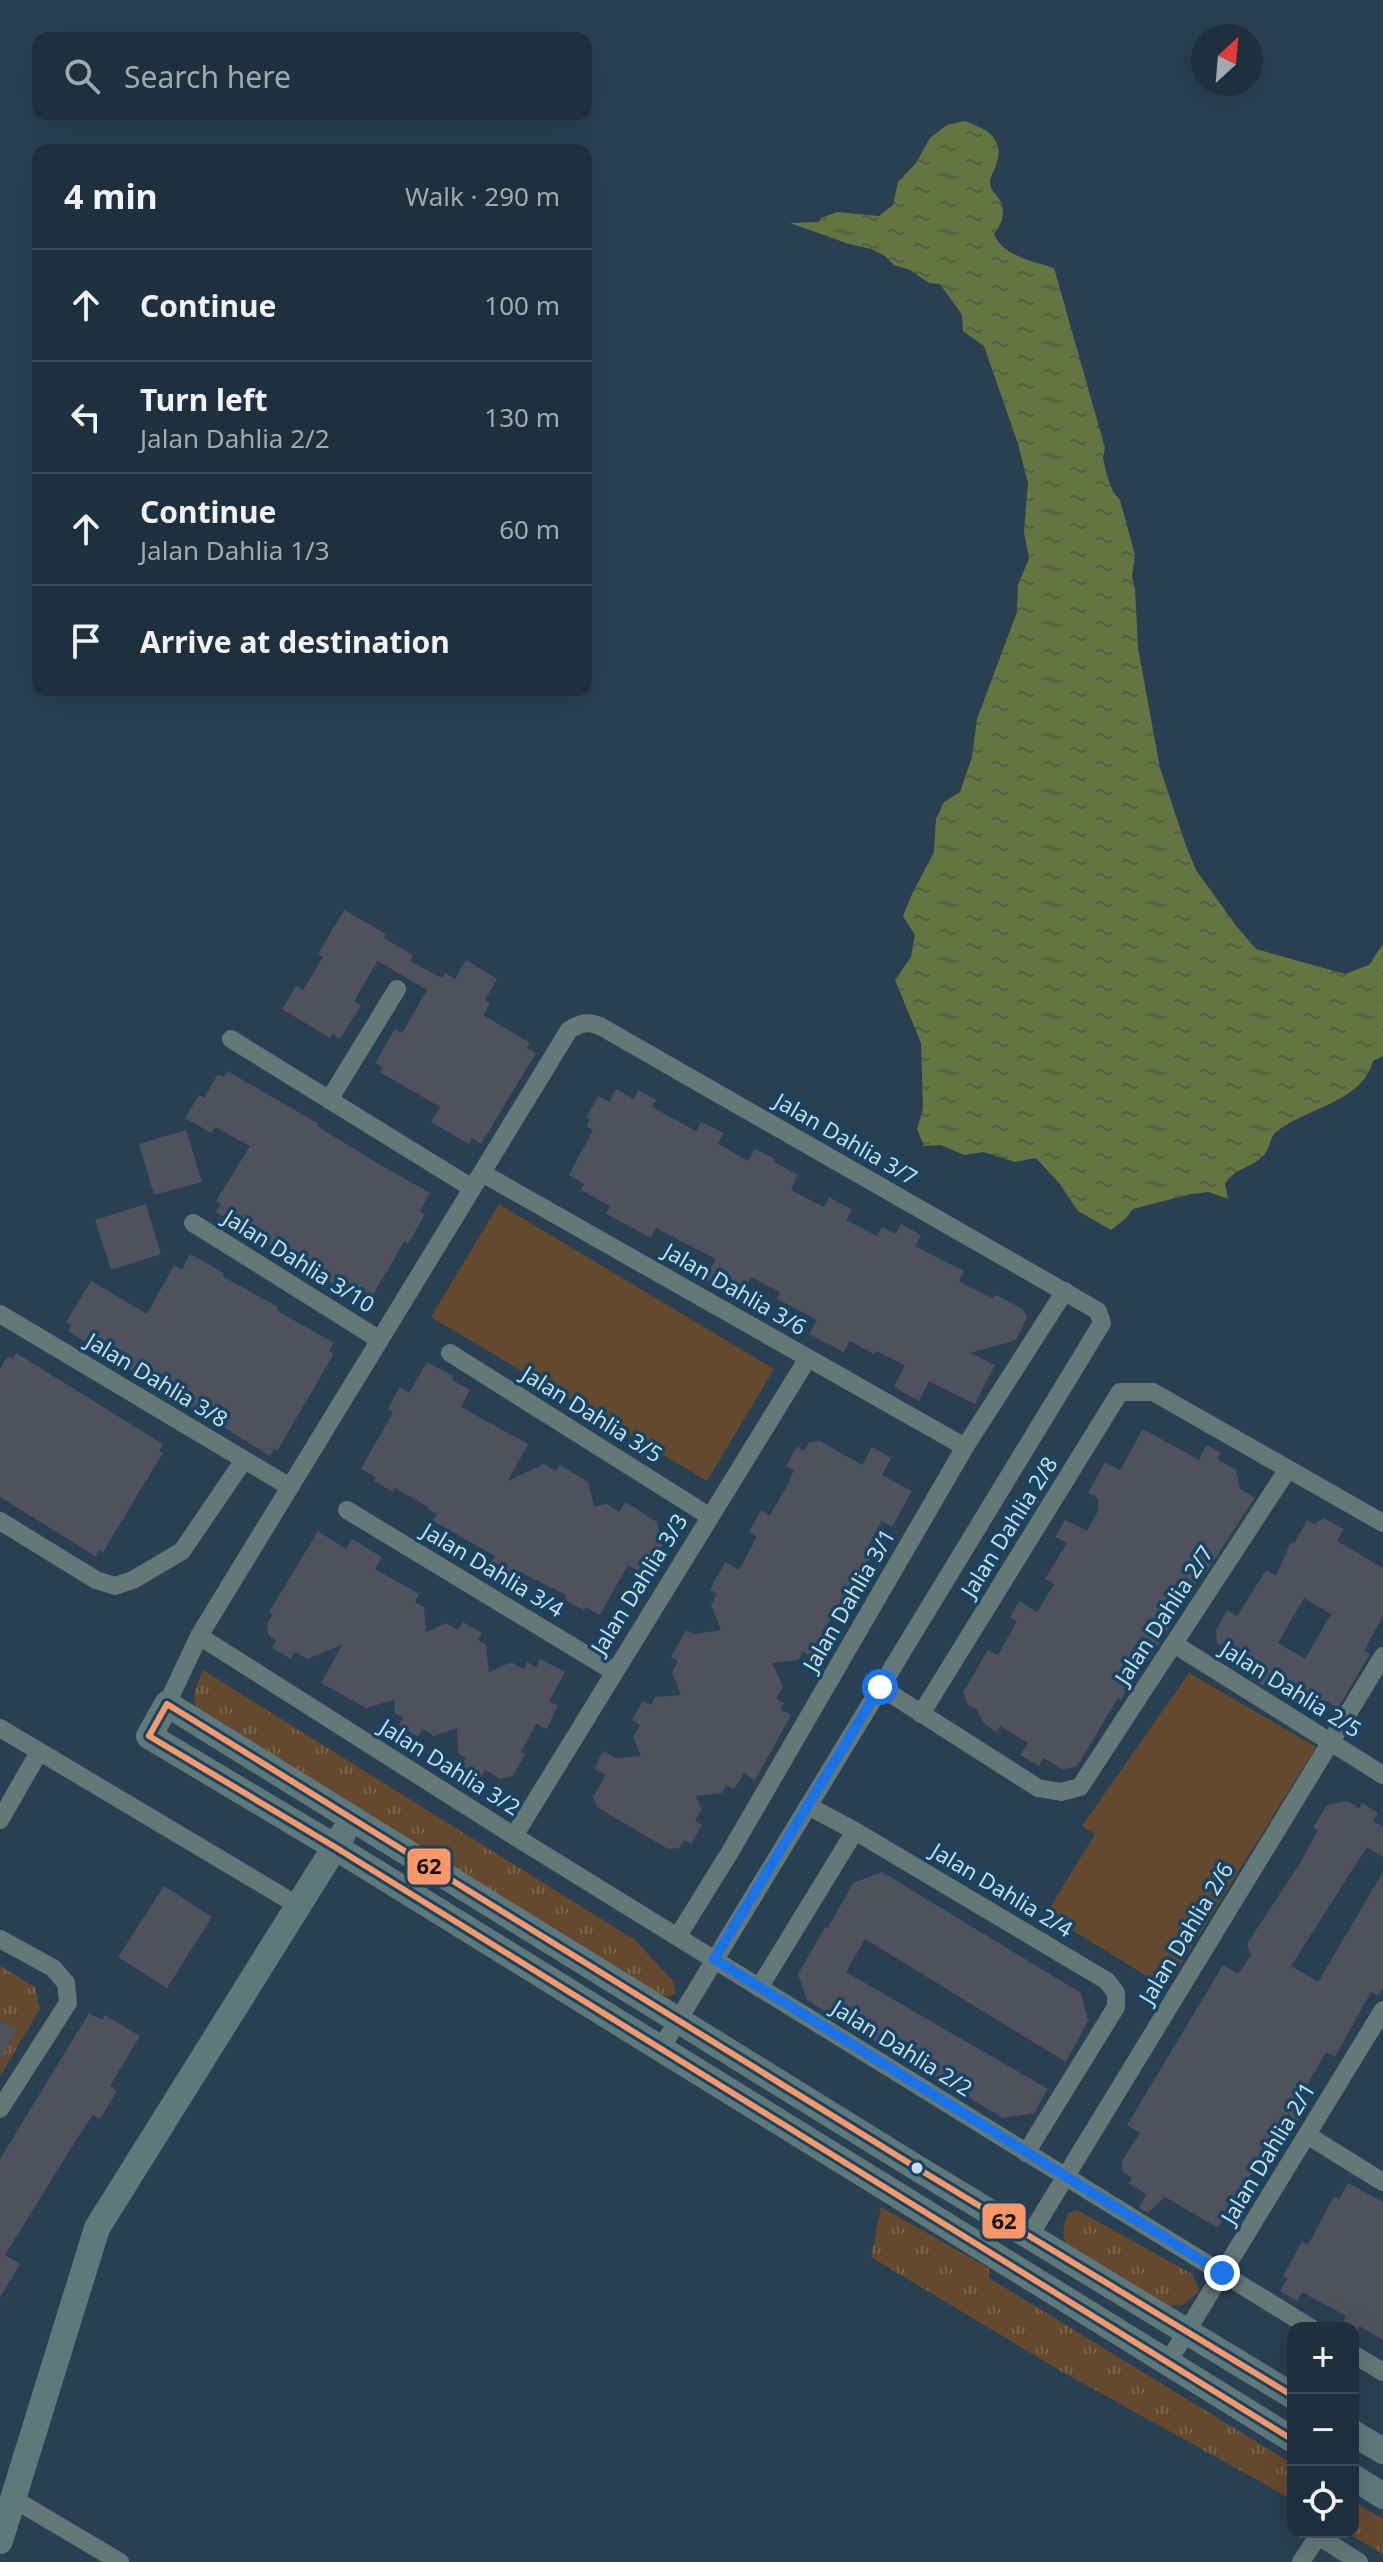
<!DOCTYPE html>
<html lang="en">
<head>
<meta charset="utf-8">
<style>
	:root { --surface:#1e303d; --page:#2b3c48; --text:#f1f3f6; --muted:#a1a9b0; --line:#3c4b57 }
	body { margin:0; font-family:"Noto Sans",sans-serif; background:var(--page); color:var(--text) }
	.controls { position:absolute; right:24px; bottom:24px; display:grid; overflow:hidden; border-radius:16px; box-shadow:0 8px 32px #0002 }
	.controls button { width:72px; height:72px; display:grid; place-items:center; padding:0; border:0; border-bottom:2px solid var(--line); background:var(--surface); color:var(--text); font:40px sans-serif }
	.compass { position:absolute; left:1191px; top:24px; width:72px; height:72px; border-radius:50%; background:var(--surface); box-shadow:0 8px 32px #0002; rotate:26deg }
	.stop { position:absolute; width:24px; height:24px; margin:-18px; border:6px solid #1a73e8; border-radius:50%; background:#fff }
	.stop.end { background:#1a73e8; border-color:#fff; box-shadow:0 2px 8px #0008 }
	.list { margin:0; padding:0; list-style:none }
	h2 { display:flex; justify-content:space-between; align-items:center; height:104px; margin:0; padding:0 32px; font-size:34px }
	h2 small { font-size:26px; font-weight:400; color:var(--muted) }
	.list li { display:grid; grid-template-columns:52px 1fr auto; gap:24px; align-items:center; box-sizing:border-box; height:112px; padding:0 32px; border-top:2px solid var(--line) }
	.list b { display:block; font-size:30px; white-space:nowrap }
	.list p { margin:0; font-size:26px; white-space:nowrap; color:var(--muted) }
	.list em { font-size:26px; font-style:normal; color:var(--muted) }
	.icon { flex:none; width:44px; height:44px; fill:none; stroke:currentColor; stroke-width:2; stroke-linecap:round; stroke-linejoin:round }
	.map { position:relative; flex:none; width:1383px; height:2562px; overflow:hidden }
	.search { position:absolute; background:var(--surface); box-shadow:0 8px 32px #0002; left:32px; top:32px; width:560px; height:88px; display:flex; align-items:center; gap:20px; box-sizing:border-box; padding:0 28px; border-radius:16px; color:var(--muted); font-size:30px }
	.panel { position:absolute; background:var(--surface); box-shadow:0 8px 32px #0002; left:32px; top:144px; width:560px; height:552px; border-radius:16px }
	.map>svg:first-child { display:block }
</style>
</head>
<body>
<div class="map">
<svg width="1383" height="2562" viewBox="0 0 1383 2562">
	<defs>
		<pattern id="grass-tufts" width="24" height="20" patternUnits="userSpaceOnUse" patternTransform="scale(2)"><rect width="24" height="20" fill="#65492e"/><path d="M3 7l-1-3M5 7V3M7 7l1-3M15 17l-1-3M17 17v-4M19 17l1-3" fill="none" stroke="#7a634d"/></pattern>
		<pattern id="water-ripples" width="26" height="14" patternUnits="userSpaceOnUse" patternTransform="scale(2)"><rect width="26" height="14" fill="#657541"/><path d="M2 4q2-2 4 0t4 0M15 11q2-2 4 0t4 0" fill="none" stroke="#535e44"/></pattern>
	</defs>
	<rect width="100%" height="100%" fill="#284051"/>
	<path fill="url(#grass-tufts)" d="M203,1670L635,1940L674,1982L676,1993L669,1997L652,1991L196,1707L194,1693Z
		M0,1966L35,1987L40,2009L0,2076Z
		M881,2207L989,2268V2278L1293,2464V2500L1059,2370L871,2257Z
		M1077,2210L1192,2274L1199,2289L1198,2293L1182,2305L1168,2306L1070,2248C1060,2236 1063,2228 1068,2214Z
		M1353,2501L1383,2519V2554L1346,2532H1353Z"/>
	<path fill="#65492e" d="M499,1204L774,1369L707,1481L431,1317Z
		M1189,1673L1316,1747L1166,1988L1046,1914L1095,1834L1082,1826Z"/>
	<path fill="url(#water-ripples)" d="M964,121C986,128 1006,139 996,165C994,172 990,176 990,183C991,192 995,192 999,199C1007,211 1002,224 994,234C1003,256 1032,261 1054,268L1105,448L1103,458L1106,472L1113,492L1120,500L1135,555L1132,577L1135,589L1138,648L1160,768L1186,846L1196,870L1237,927L1256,949L1345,974L1369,965L1383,944V1056L1373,1061C1362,1103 1306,1107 1275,1133C1269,1139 1270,1149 1264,1155C1252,1168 1234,1168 1225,1184L1228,1199L1209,1192L1191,1194L1133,1209L1126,1218L1111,1230L1078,1211L1059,1183L1036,1158L1015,1162L983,1152L964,1155L941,1145L924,1146L917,1129L923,1109L921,1043L895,980L911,957L915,935L903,916L912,894L934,852L936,819L944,802L960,792L972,757L977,719L1017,612L1018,584L1029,559L1024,532L1028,483L1018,444L984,346L963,331L962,315L940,284L929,283L910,270L894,265L885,256L871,249L849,244L790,223L819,222L821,218L837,212L879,216L893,205L898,182L916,163L930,138L947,125Z"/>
	<path fill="#4f515d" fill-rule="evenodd" d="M344,910L386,934L384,938L413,955L410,961L442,978L445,973L455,979L466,960L497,979L485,1000L490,1003L483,1015L530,1043L526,1048L536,1053L481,1144L472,1138L469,1144L431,1122L440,1107L380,1072L382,1067L375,1063L395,1029L402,1033L427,990L378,961L354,1001L361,1005L340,1039L333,1034L330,1038L282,1009L296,986L303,990L323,957L318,954Z
		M227,1071L319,1124L317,1126L372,1160L430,1193L420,1211L425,1214L408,1244L404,1242L373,1295L367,1292L362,1302L216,1212L221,1204L216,1201L250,1146L215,1127L211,1133L185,1118L199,1095L204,1098L218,1074L224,1077Z
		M616,1089L634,1099L638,1090L656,1100L652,1107L696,1131L701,1122L724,1133L718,1144L748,1161L755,1149L775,1159L774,1162L798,1175L791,1190L824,1207L829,1197L852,1210L846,1220L877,1236L882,1227L896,1234L901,1224L921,1235L915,1246L964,1271L959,1282L993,1298L996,1295L1023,1309L1027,1317L1016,1340L970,1353L995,1365L975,1404L929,1381L919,1401L894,1387L905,1365L876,1351L874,1354L850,1341L844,1352L809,1334L817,1320L777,1299L780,1292L751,1277L741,1298L705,1280L716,1259L656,1228L651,1238L606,1214L610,1206L581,1190L584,1184L569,1175L593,1130L586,1126L590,1119L586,1118L598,1096L609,1102Z
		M186,1130L202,1182L154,1195L139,1144Z
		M146,1204L161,1254L111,1270L95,1220Z
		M190,1254L224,1273L222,1276L278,1307L276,1310L334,1343L329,1351L334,1354L277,1451L274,1449L270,1456L68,1331L71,1325L66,1322L91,1281L147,1314L174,1265L182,1270Z
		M16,1353L163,1444L159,1451L163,1453L138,1494L103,1552L99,1550L95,1556L0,1497V1369L8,1356L13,1359Z
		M427,1362L453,1376L452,1380L470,1390L461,1407L528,1444L508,1481L544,1464L556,1471L560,1465L588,1482L594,1506L607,1504L619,1512L626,1502L657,1522L663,1551L654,1566L644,1560L638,1571L628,1565L600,1615L586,1607L584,1610L565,1600L566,1595L518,1571L512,1581L488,1567L495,1556L433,1521L437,1514L427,1509L428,1507L395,1488L393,1492L374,1481L376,1477L361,1469L393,1412L388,1409L400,1387L409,1393Z
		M1143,1429L1199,1460L1207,1445L1221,1453L1217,1459L1236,1470L1240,1489L1255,1498L1201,1580L1199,1578L1147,1663L1144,1661L1121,1700L1118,1698L1077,1766L1063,1770L1044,1758L1039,1766L1020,1755L1028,1743L1000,1726L997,1732L984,1724L976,1709L968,1705L963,1692L988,1650L998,1655L1017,1621L1010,1617L1019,1601L1037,1612L1054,1584L1045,1579L1067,1543L1055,1537L1065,1520L1087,1531L1098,1511V1498L1088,1493L1105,1462L1120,1470Z
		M820,1441L862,1465L872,1447L891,1458L882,1475L912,1491L892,1527L882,1521L864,1554L870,1558L839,1613L835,1611L810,1656L803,1652L798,1660L772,1663L783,1687L776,1699L784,1703L780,1709L791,1715L755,1780L744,1773L734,1789L726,1785L722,1793L696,1796L702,1809L695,1821L702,1825L691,1844L684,1840L679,1848L668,1849L597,1807L593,1797L606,1775L594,1769L603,1751L615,1758L641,1756L633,1736L640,1725L632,1720L643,1701L651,1705L655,1697L681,1695L672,1673L678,1661L671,1657L686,1630L694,1634L721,1630L711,1605L717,1594L710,1590L725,1562L739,1570L757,1537L749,1532L761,1510L770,1515L788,1484L794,1470L786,1466L797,1446L804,1451L809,1442Z
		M1324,1518L1344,1529L1337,1541L1383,1568V1616L1364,1651L1370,1654L1338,1708L1324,1700L1314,1702L1270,1676L1264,1686L1249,1677L1244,1665L1236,1668L1226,1662L1232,1652L1217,1643L1216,1630L1227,1610L1237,1616L1266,1570L1276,1576L1290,1544L1295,1542L1307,1520L1314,1524ZM1304,1598L1331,1614L1305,1659L1278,1643Z
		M318,1531L346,1549L352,1539L382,1557L375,1569L419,1594L415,1602L424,1607L426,1632L446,1623L458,1630L463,1622L482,1633L478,1640L486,1645L489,1672L511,1662L524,1669L527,1662L536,1667L540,1659L565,1672L549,1701L558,1706L546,1729L536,1724L521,1752L525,1754L513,1776L501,1779L485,1770L481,1777L462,1765L466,1758L458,1753L457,1728L434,1736L422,1729L418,1737L399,1725L403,1718L395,1713L394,1700L366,1708L321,1683L342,1645L307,1659L295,1652L291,1659L272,1648L276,1640L268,1635L267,1624L273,1614L269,1612Z
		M1347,1801L1359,1808L1362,1803L1378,1813L1373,1821L1383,1827V1857L1367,1847L1291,1966L1318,1982L1383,1872V1988L1378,1996L1371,1992L1335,2057L1326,2052L1298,2101L1307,2106L1298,2121L1289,2115L1264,2159L1261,2157L1218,2228L1165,2197L1148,2213L1139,2208L1146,2194L1129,2184L1132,2178L1123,2172L1121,2162L1140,2133L1127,2125L1223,1965L1238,1974L1251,1955L1247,1944L1300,1863L1318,1830L1313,1828L1327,1805Z
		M882,1872L1081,1993L1088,2021L1066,2062L865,1939L846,1972L1048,2089L1034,2113L1003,2118L807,2000L798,1974L825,1927L828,1928L853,1883Z
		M164,1886L212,1917L167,1988L118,1957Z
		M89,2013L102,2020L105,2015L140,2036L110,2086L117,2091L100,2119L93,2115L78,2137L5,2255L20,2264L0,2298V2159Z
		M0,2020L18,2030L0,2060Z
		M1348,2183L1383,2202V2340L1359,2326L1355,2335L1353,2328L1340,2327L1346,2316L1302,2292L1297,2301L1280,2291L1287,2279L1283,2276L1302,2241L1308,2245L1334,2196L1339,2199Z"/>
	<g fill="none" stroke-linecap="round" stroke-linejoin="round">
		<path stroke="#637877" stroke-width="18" d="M231,1039L472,1188
			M329,1100L397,989
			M482,1173L965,1447
			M193,1223L380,1340
			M0,1314L290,1487
			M450,1353L709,1516
			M347,1510L613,1671
			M0,1521L96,1580L115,1586L133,1580L182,1551L244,1460
			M199,1636L514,1836L1311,2328
			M1174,1644L1383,1775
			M880,1687L1038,1788L1061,1792L1080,1787L1288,1469
			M167,1704L199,1636L569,1030C580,1023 587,1021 600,1026L1098,1311L1102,1323L660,2050
			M921,1714L1120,1392H1153L1383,1523
			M0,1728L297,1905
			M808,1806L855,1831L1107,1981L1116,1993V2007L1026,2153
			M0,1820L39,1752
			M514,1836L808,1358
			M678,1936L730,1852L965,1447L1065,1291
			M0,1939L53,1968L66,1983L68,2003L0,2109
			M759,1988L855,1831
			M1307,2135L1383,2182
			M1030,2235L1383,1656
			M1353,2354L1383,2372
			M1168,2362L1383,2010
			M12,2498L120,2562
			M1301,2562L1318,2536L1359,2562"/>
		<path stroke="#5f797a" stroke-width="26" d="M1293,2396L917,2168L167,1704L149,1736L335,1847L1293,2440
			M1353,2433L1383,2451
			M1353,2477L1383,2496
			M0,2541L97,2228L343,1834"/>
		<defs>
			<path id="bus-1" d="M1293,2396L917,2168L167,1704L149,1736L335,1847L1293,2440"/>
		</defs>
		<use href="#bus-1" stroke="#174462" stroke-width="12"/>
		<use href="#bus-1" stroke="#fc9868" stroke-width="6"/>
	</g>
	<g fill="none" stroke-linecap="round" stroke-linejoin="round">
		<path stroke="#1a73e8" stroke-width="10" d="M880,1687L714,1959L1222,2273"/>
	</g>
	<circle fill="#c7def1" stroke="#174462" stroke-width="3" cx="917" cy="2168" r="7"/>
	<g text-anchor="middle" stroke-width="7" stroke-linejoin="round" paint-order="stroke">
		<g font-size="22" fill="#c7def1" stroke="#174462">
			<text transform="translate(846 1139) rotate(30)" y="8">Jalan Dahlia 3/7</text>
			<text transform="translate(299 1261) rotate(32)" y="8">Jalan Dahlia 3/10</text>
			<text transform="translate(735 1289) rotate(30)" y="8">Jalan Dahlia 3/6</text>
			<text transform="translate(157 1380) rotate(31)" y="8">Jalan Dahlia 3/8</text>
			<text transform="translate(592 1414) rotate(32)" y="8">Jalan Dahlia 3/5</text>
			<text transform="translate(1009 1527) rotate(-58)" y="8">Jalan Dahlia 2/8</text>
			<text transform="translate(493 1570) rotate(31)" y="8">Jalan Dahlia 3/4</text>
			<text transform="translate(639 1584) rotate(-58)" y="8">Jalan Dahlia 3/3</text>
			<text transform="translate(849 1600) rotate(-60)" y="8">Jalan Dahlia 3/1</text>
			<text transform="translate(1164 1615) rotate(-57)" y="8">Jalan Dahlia 2/7</text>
			<text transform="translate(1291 1689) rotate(32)" y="8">Jalan Dahlia 2/5</text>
			<text transform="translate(450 1767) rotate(32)" y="8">Jalan Dahlia 3/2</text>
			<text transform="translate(1002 1890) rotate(31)" y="8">Jalan Dahlia 2/4</text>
			<text transform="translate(1186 1933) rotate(-59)" y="8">Jalan Dahlia 2/6</text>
			<text transform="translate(902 2048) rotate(32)" y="8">Jalan Dahlia 2/2</text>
			<text transform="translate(1268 2153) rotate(-59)" y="8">Jalan Dahlia 2/1</text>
		</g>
	</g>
	<g stroke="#174462" stroke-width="3">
		<rect x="406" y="1847" width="46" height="39" rx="8" fill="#fc9868"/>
		<rect x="981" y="2202" width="46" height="38" rx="8" fill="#fc9868"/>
	</g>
	<g font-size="22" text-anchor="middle" font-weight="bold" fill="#111">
		<text x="429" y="1874">62</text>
		<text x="1004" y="2229">62</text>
	</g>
</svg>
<div class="controls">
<button>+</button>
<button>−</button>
<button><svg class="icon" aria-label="locate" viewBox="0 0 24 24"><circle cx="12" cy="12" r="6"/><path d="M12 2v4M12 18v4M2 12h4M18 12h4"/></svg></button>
</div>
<svg class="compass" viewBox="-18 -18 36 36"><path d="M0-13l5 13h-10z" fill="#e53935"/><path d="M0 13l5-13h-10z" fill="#a1a9b0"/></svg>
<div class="stop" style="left:880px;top:1687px"></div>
<div class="stop end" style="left:1222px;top:2273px"></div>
<div class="search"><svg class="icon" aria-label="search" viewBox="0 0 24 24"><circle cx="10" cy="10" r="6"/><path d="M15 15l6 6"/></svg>Search here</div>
<section class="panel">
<h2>4 min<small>Walk · 290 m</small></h2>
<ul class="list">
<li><svg class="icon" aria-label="ahead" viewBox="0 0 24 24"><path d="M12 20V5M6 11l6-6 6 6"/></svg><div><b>Continue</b></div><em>100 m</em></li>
<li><svg class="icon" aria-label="left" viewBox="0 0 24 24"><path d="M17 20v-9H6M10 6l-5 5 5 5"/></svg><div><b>Turn left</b><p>Jalan Dahlia 2/2</p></div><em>130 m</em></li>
<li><svg class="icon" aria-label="ahead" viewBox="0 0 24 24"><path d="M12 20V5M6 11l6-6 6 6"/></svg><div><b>Continue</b><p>Jalan Dahlia 1/3</p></div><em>60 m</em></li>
<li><svg class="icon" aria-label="arrive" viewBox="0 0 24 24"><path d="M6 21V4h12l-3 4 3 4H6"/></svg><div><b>Arrive at destination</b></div></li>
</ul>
</section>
</div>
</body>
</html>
